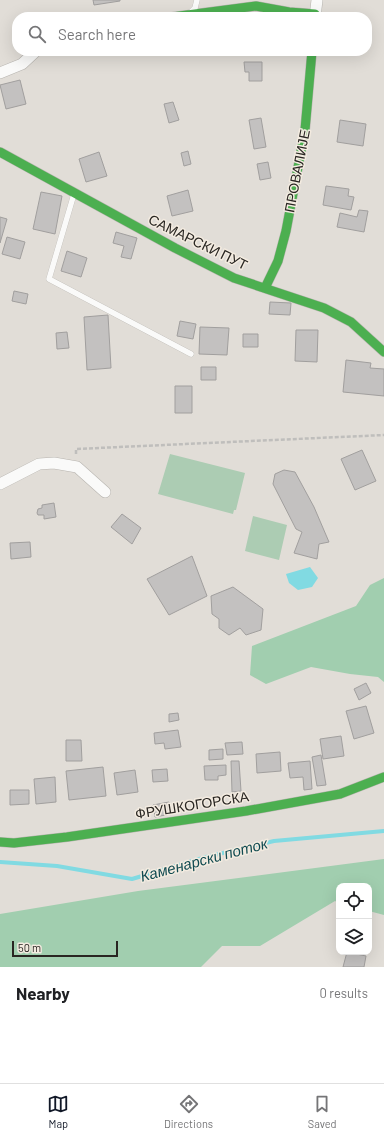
<!DOCTYPE html>
<html lang="en">
<head>
<meta charset="utf-8">
<style>
	:root { --surface:#fff; --page:#f6f6f6; --text:#202124; --muted:#757577; --line:#e0e0e0; --accent:#111827 }
	body { margin:0; font-family:Barlow,sans-serif; background:var(--page); color:var(--text) }
	.controls { position:absolute; right:12px; bottom:12px; display:grid; overflow:hidden; border-radius:8px; box-shadow:0 4px 16px #0002 }
	.controls button { width:36px; height:36px; display:grid; place-items:center; padding:0; border:0; border-bottom:1px solid var(--line); background:var(--surface); color:var(--text); font:20px sans-serif }
	.scale { position:absolute; left:12px; bottom:10px; width:106px; box-sizing:border-box; padding-left:4px; border:2px solid #292622; border-top:0; font-size:11px; line-height:14px; white-space:nowrap; color:#292622; -webkit-text-stroke:3px #f3ebe0; paint-order:stroke }
	.list { margin:0; padding:0; list-style:none }
	h2 { display:flex; justify-content:space-between; align-items:center; height:52px; margin:0; padding:0 16px; font-size:17px }
	h2 small { font-size:13px; font-weight:400; color:var(--muted) }
	.icon { flex:none; width:22px; height:22px; fill:none; stroke:currentColor; stroke-width:2; stroke-linecap:round; stroke-linejoin:round }
	.map { position:relative; flex:none; width:384px; height:967px; overflow:hidden }
	.search { position:absolute; background:var(--surface); box-shadow:0 4px 16px #0002; left:12px; right:12px; top:12px; height:44px; display:flex; align-items:center; gap:10px; box-sizing:border-box; padding:0 14px; border-radius:16px; color:var(--muted); font-size:15px }
	.sheet { height:116px; background:var(--surface) }
	nav { display:flex; justify-content:space-around; align-items:center; box-sizing:border-box; height:56px; border-top:1px solid var(--line); background:var(--surface); font-size:11px; color:var(--muted) }
	nav a { display:grid; justify-items:center; gap:2px }
	nav .on { color:var(--accent) }
	.map>svg:first-child { display:block }
</style>
</head>
<body>
<div class="map">
<svg width="384" height="967" viewBox="0 0 384 967">
	<rect width="100%" height="100%" fill="#e1ddd7"/>
	<path fill="#acccb3" d="M170,454L245,473L236,510H234L233,514L158,494Z
		M253,516L287,525L279,560L245,551Z"/>
	<path fill="#a1ceaf" d="M384,578V682L378,677L350,674L311,667L266,684L250,675L252,646L356,606L370,585Z
		M384,859V915L369,911V886H339V903L335,901L260,946H222L201,967H0V914L138,891Z"/>
	<path fill="#81dae2" d="M310,567L318,578L312,587L298,590L289,583L286,574Z"/>
	<g fill="none" stroke-linecap="round" stroke-linejoin="round">
		<path stroke="#81dae2" stroke-width="4" d="M0,862L57,866L132,879L206,857L274,841L384,831"/>
	</g>
	<path fill="#c3c1c0" stroke="#a19f9e" d="M93,0H120V1L94,5Z
		M244,62H262V81H249V72H245Z
		M20,80L26,104L6,109L0,85Z
		M173,102L179,120L169,123L164,104Z
		M261,118L266,147L254,149L249,120Z
		M340,120L366,124L363,146L337,142Z
		M188,151L191,164L184,166L181,153Z
		M99,152L107,176L86,182L79,159Z
		M268,162L271,178L260,180L257,164Z
		M326,186L349,189L348,196L354,197L351,210L323,205Z
		M188,190L193,211L172,216L167,196Z
		M41,192L62,196L55,234L33,229Z
		M359,210L368,211L364,232L337,227L340,213L357,217Z
		M0,217L7,219L0,243Z
		M116,232L137,238L131,259L121,257L124,246L113,243Z
		M7,237L25,242L20,259L2,254Z
		M67,251L87,258L81,277L61,271Z
		M14,291L28,294L26,304L12,301Z
		M270,302L291,303L290,315L269,314Z
		M108,315L111,368L87,370L84,317Z
		M180,321L196,324L193,339L177,336Z
		M200,327L229,328L227,355L199,354Z
		M296,330H318L317,362L295,361Z
		M67,332L69,348L57,349L56,333Z
		M243,334H258V347H243Z
		M346,360L371,363L370,368L384,369V396L343,392Z
		M201,367H216V380H201Z
		M175,386H192V413H175Z
		M362,450L376,481L355,490L341,459Z
		M284,470L295,472L314,507L329,542L319,544L317,559L294,553L302,532L296,529L273,484L275,474Z
		M54,503L56,517L44,519V515H38L37,513L38,509L42,508V505Z
		M122,514L141,528L132,544L111,527Z
		M30,542L31,557L11,559L10,543Z
		M192,556L207,596L169,615L147,579Z
		M233,587L263,609L261,630L246,635L240,628L229,635L219,628V619L212,614L211,596Z
		M366,683L371,693L359,700L354,689Z
		M366,706L374,733L354,739L346,711Z
		M178,713L179,720L169,722V714Z
		M178,730L181,747L165,749L164,743L155,744L154,733Z
		M341,736L344,756L323,759L320,739Z
		M66,740H81L82,761H66Z
		M242,742L243,754L227,755L225,743Z
		M223,749V759L209,760V750Z
		M280,752L281,771L257,773L256,754Z
		M321,755L326,785L317,786L312,757Z
		M231,761H239L241,791L232,792Z
		M310,761L312,789L304,790L303,777L290,778L288,763Z
		M226,765V775L218,776V780H205L204,766Z
		M103,767L106,796L69,800L66,771Z
		M167,769L168,781L153,782L152,770Z
		M135,770L138,792L117,795L114,773Z
		M55,777L56,802L36,804L34,779Z
		M10,790H29V804L10,805Z
		M169,802L171,814L155,817L153,805Z
		M347,952L366,956L364,967H343Z"/>
	<g fill="none" stroke-linecap="round" stroke-linejoin="round">
		<defs>
			<path id="lane" d="M191,12L195,8L197,0
				M74,194L49,279L191,354"/>
			<path id="street" d="M315,17L317,0
				M0,73L22,64L36,51
				M0,484L39,464L54,463L77,467L105,492"/>
			<path id="fast" d="M172,17L256,6L289,12L315,14
				M0,152L175,248L234,278L324,308L351,322L384,352
				M265,288L278,261L286,231L305,130L312,51
				M0,842L14,843L67,837L246,811L340,794L384,777"/>
		</defs>
		<use href="#lane" stroke="#b7b4af" stroke-width="6"/>
		<use href="#street" stroke="#b7b4af" stroke-width="12"/>
		<use href="#fast" stroke="#b7b4af" stroke-width="10"/>
		<path stroke="#bfbebc" stroke-width="2.5" stroke-dasharray="4 2" stroke-linecap="butt" d="M76,454V449L384,435"/>
		<use href="#lane" stroke="#fafaf9" stroke-width="5.5"/>
		<use href="#street" stroke="#fafaf9" stroke-width="11"/>
		<use href="#fast" stroke="#4caf50" stroke-width="9"/>
	</g>
	<g text-anchor="middle" stroke-width="3" stroke-linejoin="round" paint-order="stroke">
		<g font-size="14" fill="#292622" stroke="#f3ebe0">
			<text transform="translate(297 171) rotate(-79)" y="5">ПРОВАЛИЈЕ</text>
			<text transform="translate(198 242) rotate(26)" y="5">САМАРСКИ ПУТ</text>
			<text transform="translate(192 805) rotate(-9)" y="5">ФРУШКОГОРСКА</text>
		</g>
		<g font-size="15" font-style="italic" fill="#104a50" stroke="#f3ebe0">
			<text transform="translate(204 860) rotate(-15)" y="5">Каменарски поток</text>
		</g>
	</g>
</svg>
<div class="controls">
<button><svg class="icon" aria-label="locate" viewBox="0 0 24 24"><circle cx="12" cy="12" r="6"/><path d="M12 2v4M12 18v4M2 12h4M18 12h4"/></svg></button>
<button><svg class="icon" aria-label="layers" viewBox="0 0 24 24"><path d="M12 4l9 5-9 5-9-5zM3 14l9 5 9-5"/></svg></button>
</div>
<div class="scale">50 m</div>
<div class="search"><svg class="icon" aria-label="search" viewBox="0 0 24 24"><circle cx="10" cy="10" r="6"/><path d="M15 15l6 6"/></svg>Search here</div>
</div>
<section class="sheet">
<h2>Nearby<small>0 results</small></h2>
<ul class="list">
</ul>
</section>
<nav>
<a class="on"><svg class="icon" aria-label="map" viewBox="0 0 24 24"><path d="M3 6l6-2 6 2 6-2v14l-6 2-6-2-6 2zM9 4v14M15 6v14"/></svg>Map</a>
<a><svg class="icon" aria-label="directions" viewBox="0 0 24 24"><path d="M12 3l9 9-9 9-9-9zM9 14v-3h6M13 9l2 2-2 2"/></svg>Directions</a>
<a><svg class="icon" aria-label="saved" viewBox="0 0 24 24"><path d="M7 4h10v16l-5-4-5 4z"/></svg>Saved</a>
</nav>
</body>
</html>
